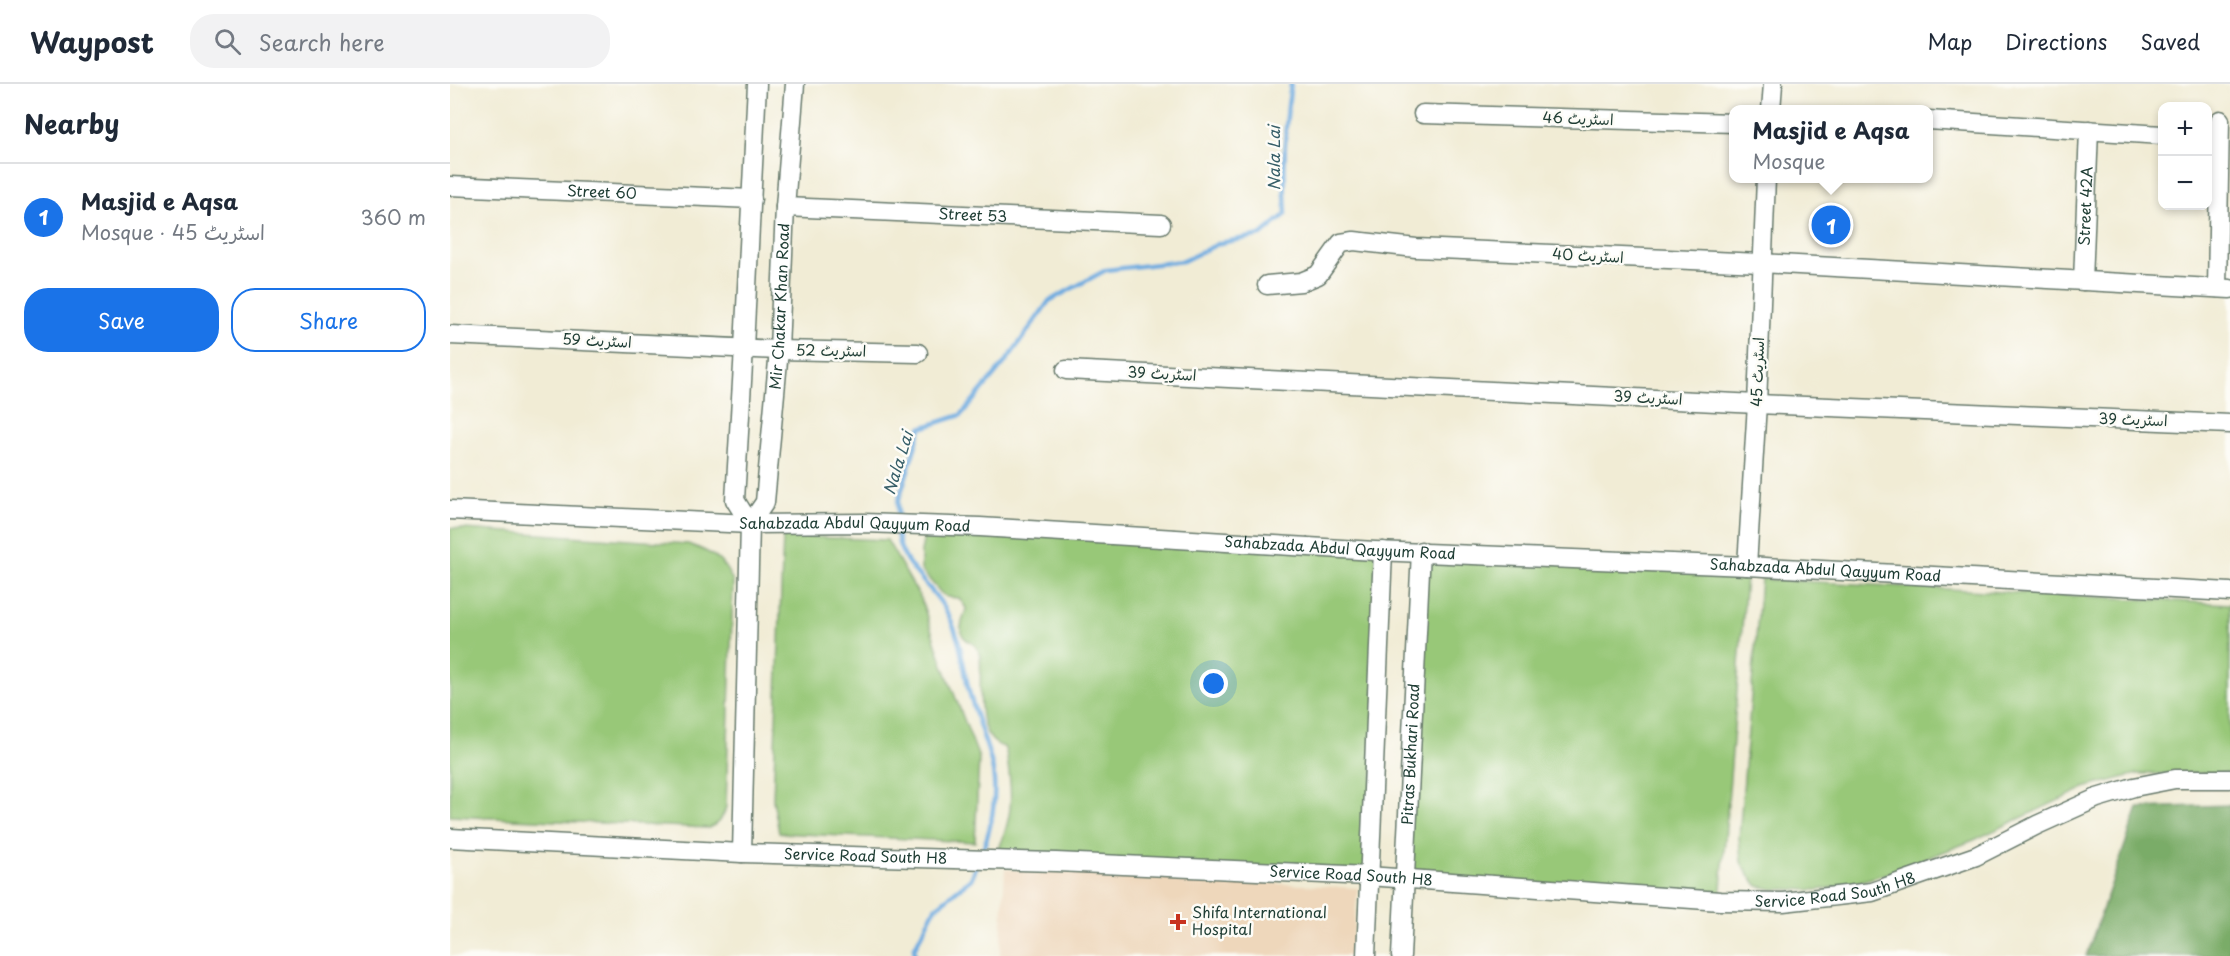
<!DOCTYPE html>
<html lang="en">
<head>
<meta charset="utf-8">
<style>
	:root { --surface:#fff; --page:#f2f2f3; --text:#1f2937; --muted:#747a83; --line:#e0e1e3; --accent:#1a73e8 }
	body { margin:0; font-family:"Playpen Sans","Playpen Sans Arabic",sans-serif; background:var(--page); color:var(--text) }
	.controls { position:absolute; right:18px; top:18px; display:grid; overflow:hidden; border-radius:12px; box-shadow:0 3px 9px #0003 }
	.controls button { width:54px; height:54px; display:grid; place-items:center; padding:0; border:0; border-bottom:2px solid var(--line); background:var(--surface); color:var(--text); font:30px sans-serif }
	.you { position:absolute; left:764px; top:600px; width:21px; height:21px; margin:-15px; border:4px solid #fff; border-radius:50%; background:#1a73e8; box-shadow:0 0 0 9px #1a73e833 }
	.badge { display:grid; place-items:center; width:39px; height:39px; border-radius:50%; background:var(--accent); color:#fff; font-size:20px; font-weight:700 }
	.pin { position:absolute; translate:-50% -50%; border:3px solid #fff; box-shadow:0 2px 6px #0006 }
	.popup { position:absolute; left:1279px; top:21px; width:204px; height:78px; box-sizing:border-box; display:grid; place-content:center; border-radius:12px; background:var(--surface); filter:drop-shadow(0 2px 4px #0005); font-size:20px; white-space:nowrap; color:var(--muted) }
	.popup b { font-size:22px; color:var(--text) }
	.popup::after { content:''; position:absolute; left:50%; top:100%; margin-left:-12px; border:12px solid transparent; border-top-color:var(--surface) }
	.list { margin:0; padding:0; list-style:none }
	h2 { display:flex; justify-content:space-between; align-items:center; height:78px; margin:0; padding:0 24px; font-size:26px }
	h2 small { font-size:20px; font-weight:400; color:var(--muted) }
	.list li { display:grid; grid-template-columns:39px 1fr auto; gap:18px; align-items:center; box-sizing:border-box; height:108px; padding:0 24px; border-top:2px solid var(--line) }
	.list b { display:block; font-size:22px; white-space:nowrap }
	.list p { margin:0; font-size:20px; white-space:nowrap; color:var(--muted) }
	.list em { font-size:20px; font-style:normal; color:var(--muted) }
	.actions { display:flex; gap:12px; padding:18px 24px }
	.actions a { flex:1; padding:14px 0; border:2px solid var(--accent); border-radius:24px; text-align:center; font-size:21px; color:var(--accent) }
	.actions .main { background:var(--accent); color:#fff }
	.icon { flex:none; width:33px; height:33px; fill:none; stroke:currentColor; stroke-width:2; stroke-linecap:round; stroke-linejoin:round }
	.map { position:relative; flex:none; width:1780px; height:872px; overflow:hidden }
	header { display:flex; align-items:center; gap:36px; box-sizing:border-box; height:84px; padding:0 30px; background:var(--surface); border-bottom:2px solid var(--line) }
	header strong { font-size:28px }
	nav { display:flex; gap:33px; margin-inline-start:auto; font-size:21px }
	.search { width:420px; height:54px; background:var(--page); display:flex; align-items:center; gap:15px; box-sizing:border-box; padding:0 21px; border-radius:24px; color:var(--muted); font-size:22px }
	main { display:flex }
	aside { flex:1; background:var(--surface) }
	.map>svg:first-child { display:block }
</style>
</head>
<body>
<header>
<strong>Waypost</strong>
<div class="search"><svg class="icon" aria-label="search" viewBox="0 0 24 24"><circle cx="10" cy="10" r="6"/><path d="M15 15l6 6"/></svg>Search here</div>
<nav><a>Map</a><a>Directions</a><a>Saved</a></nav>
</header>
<main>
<aside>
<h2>Nearby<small></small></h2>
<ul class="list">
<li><span class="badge">1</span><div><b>Masjid e Aqsa</b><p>Mosque · اسٹریٹ 45</p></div><em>360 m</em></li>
</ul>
<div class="actions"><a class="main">Save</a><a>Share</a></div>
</aside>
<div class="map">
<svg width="1780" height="872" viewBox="0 0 1780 872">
	<rect width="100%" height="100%" fill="#fdfcf7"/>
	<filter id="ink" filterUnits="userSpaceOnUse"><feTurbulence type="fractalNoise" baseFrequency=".0167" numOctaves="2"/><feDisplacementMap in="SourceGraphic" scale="12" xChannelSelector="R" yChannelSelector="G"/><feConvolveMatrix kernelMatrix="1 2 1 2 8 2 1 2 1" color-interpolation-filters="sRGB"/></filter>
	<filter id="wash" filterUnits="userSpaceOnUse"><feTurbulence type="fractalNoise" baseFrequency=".008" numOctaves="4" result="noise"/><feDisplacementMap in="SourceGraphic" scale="24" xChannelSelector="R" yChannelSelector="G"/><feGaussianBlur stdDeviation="1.35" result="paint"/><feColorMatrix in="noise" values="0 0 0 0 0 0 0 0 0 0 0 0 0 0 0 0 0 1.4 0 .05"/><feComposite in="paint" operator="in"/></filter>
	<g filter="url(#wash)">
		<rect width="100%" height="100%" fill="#f1ecd5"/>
		<path fill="#eed7bb" d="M555,785L908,804L901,872H550Z"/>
		<path fill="#98c878" stroke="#5c8256" stroke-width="1.5" d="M476,441L933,467L918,792L544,777C563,733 564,715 556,668L554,663C521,654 533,596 530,571C528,557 513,559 511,547C510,539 515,532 516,524L509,514L497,513L491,509L471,486V468Z
			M0,444L238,460C261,468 273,474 283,498L276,722C274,733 269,739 259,744L0,732Z
			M333,452L437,456L471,515L493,581L529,674L525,758L329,749L323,716Z
			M971,467L1297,482L1270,817L954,795Z
			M1311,495L1780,520V689L1687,690L1637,703L1524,756L1439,789L1397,801L1369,806L1323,805L1308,802L1298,790L1291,778L1289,753Z"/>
		<path fill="#7aac68" stroke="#4c744e" stroke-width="1.5" d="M1780,721V872H1636L1688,724Z"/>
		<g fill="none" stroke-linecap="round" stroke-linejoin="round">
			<path stroke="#6dabe0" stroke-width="4.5" d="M448,437V418L471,344L511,331L557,276L599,217L656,186L733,177L770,159L811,151L836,130C833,86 834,43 841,0
				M447,445C447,480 479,497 495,525C511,552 512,577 519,607C525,630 533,651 540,673C549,704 543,741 531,771
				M465,872L464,865L485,824L521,795L527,781"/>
		</g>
	</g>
	<g filter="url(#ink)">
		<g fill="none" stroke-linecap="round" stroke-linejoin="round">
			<defs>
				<g id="minor">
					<path d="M1321,26L1323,0"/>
					<path d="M973,30L1284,39"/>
					<path d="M1478,36L1712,51"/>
					<path id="s1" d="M0,102L302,115"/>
					<path id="s2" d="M335,123L711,140"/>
					<path id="s3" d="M1633,197L1639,46"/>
					<path d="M817,201L851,198L868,191L891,159L904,157L966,164L1311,179L1780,205"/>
					<path d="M1767,204L1770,36"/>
					<path d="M0,251L329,266L468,269"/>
					<path d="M616,286L1307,320L1780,340"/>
					<path id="s4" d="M0,426L300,440L414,439L530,443L925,467L1297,482L1780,508"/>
					<path d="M300,440L285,416L294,264L307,0"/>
					<path d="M1297,482L1307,320L1316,94"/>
					<path id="s5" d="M0,754L292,769L606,778L918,792L1270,817L1333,818L1422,808L1526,772L1587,741L1647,714L1684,703L1725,695H1780"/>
					<path id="s6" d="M292,769L300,440L315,418L329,266L335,123L345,0"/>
					<path d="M916,872L933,467"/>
					<path id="s7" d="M951,872L971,467"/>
				</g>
			</defs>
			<use href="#minor" stroke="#687a6c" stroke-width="21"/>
			<use href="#minor" stroke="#fff" stroke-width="18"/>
		</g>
	</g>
	<path fill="#c8321e" stroke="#fdfcf7" stroke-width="2" d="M725 829h6v6h6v6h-6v6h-6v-6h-6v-6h6z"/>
	<g text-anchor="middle" stroke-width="5" stroke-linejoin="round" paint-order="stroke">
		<g font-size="15" fill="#1f3d34" stroke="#fdfcf7">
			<text transform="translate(1128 35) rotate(2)" y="5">اسٹریٹ 46</text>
			<text dy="5" stroke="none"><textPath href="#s1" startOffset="152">Street 60</textPath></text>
			<text dy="5" stroke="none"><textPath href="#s3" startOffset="75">Street 42A</textPath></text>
			<text dy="5" stroke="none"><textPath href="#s2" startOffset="188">Street 53</textPath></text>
			<text transform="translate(1138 172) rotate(3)" y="5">اسٹریٹ 40</text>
			<text dy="5" stroke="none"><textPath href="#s6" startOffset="552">Mir Chakar Khan Road</textPath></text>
			<text transform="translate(147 257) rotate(3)" y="5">اسٹریٹ 59</text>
			<text transform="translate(381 267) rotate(1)" y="5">اسٹریٹ 52</text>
			<text transform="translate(1308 288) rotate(-88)" y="5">اسٹریٹ 45</text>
			<text transform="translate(712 290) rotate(3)" y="5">اسٹریٹ 39</text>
			<text transform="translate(1198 314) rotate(3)" y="5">اسٹریٹ 39</text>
			<text transform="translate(1683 336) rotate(2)" y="5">اسٹریٹ 39</text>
			<text dy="5" stroke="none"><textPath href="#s4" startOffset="405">Sahabzada Abdul Qayyum Road</textPath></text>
			<text dy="5" stroke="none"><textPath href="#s4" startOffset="891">Sahabzada Abdul Qayyum Road</textPath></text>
			<text dy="5" stroke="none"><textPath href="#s4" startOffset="1377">Sahabzada Abdul Qayyum Road</textPath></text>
			<text dy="5" stroke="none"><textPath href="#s7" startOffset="202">Pitras Bukhari Road</textPath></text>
			<text dy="5" stroke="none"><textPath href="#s5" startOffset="416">Service Road South H8</textPath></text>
			<text dy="5" stroke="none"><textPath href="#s5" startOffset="902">Service Road South H8</textPath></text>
			<text dy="5" stroke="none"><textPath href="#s5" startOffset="1388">Service Road South H8</textPath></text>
		</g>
		<g font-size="15" fill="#1f3d34" stroke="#fdfcf7" text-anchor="start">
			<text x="742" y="834">Shifa International<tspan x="742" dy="17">Hospital</tspan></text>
		</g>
		<g font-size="16" font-style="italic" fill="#365e68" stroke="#fdfcf7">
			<text transform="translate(824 74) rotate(-90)" y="6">Nala Lai</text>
			<text transform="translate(448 379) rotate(-73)" y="6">Nala Lai</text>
		</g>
	</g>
</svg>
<div class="controls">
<button>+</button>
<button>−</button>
</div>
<div class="you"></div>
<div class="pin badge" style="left:1381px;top:141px">1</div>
<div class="popup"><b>Masjid e Aqsa</b>Mosque</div>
</div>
</main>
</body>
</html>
